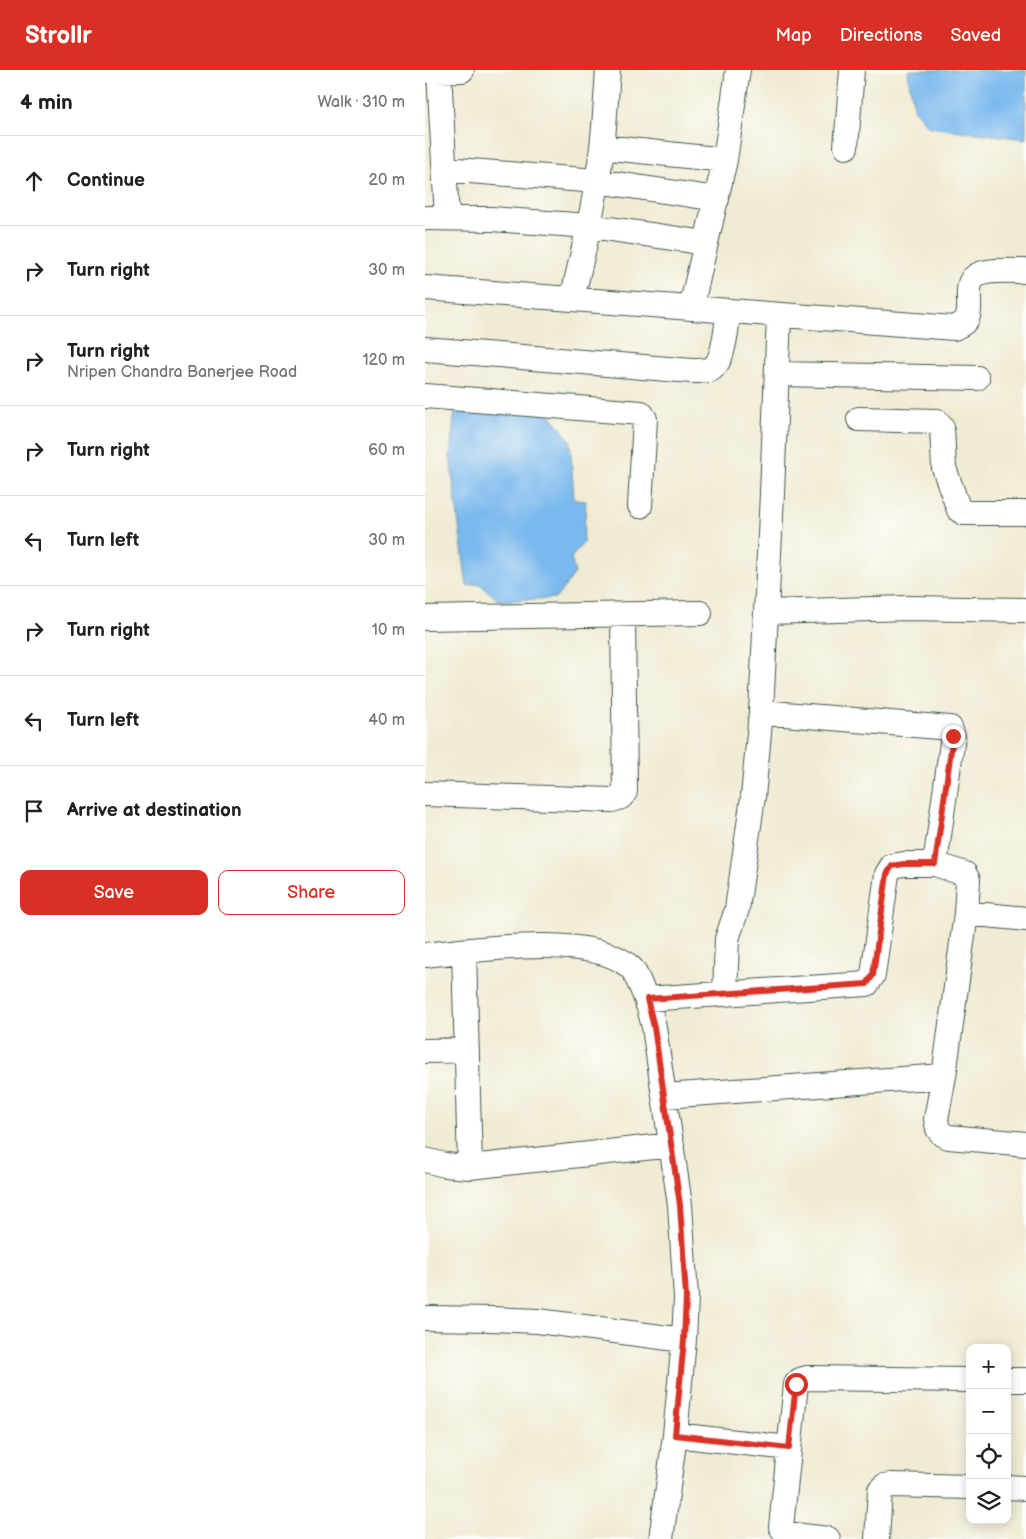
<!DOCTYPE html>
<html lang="en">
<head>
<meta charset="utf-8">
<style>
	:root { --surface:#fff; --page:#f2f2f2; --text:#202124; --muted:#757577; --line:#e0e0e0; --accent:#d93025 }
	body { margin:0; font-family:"Balsamiq Sans",sans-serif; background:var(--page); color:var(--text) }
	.controls { position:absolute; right:15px; bottom:15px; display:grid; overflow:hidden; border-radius:10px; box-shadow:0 2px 12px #0003 }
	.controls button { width:45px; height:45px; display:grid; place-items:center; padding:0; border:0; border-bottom:1px solid var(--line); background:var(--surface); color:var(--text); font:25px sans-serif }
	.stop { position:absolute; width:15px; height:15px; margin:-11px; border:4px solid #d93025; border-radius:50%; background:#fff }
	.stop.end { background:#d93025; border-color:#fff; box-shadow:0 1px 5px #0008 }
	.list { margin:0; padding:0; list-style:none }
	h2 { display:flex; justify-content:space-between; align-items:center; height:65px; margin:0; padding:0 20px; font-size:21px }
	h2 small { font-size:16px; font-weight:400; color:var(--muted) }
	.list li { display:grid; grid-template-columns:32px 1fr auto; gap:15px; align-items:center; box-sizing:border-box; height:90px; padding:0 20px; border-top:1px solid var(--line) }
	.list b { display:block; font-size:19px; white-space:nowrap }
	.list p { margin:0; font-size:16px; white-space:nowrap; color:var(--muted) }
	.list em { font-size:16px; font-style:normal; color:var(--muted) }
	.actions { display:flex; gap:10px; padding:15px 20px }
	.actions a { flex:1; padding:11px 0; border:1px solid var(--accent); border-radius:10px; text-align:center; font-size:18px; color:var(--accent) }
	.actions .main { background:var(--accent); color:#fff }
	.icon { flex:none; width:28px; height:28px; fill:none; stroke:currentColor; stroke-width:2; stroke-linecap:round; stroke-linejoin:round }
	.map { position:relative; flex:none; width:601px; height:1469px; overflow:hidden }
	header { display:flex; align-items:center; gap:30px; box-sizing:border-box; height:70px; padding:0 25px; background:var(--accent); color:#fff }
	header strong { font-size:24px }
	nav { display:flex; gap:28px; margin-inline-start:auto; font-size:18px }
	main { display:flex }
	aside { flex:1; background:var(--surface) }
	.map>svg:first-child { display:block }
</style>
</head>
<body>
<header>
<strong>Strollr</strong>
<nav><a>Map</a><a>Directions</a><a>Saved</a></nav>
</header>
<main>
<aside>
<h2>4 min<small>Walk · 310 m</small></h2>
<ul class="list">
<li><svg class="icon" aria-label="ahead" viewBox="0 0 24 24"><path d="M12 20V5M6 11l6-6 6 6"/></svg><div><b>Continue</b></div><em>20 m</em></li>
<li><svg class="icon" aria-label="right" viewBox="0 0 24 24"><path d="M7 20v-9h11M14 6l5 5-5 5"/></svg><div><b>Turn right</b></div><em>30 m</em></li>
<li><svg class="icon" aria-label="right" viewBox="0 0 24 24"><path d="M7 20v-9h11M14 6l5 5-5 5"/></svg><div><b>Turn right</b><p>Nripen Chandra Banerjee Road</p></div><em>120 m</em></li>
<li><svg class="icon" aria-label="right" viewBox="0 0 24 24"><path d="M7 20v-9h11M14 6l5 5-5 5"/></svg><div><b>Turn right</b></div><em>60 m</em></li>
<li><svg class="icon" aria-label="left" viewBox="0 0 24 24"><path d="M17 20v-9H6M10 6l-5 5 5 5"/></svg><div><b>Turn left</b></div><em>30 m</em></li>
<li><svg class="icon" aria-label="right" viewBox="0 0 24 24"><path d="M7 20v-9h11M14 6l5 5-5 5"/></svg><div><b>Turn right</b></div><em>10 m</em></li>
<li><svg class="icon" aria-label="left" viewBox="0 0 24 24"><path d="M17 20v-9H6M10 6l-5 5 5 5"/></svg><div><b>Turn left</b></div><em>40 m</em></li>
<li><svg class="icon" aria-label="arrive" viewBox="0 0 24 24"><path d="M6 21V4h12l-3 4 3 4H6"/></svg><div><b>Arrive at destination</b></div></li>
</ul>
<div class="actions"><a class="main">Save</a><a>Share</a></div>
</aside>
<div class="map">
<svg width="601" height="1469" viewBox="0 0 601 1469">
	<rect width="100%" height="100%" fill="#fdfcf7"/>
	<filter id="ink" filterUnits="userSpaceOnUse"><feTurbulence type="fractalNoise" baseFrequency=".02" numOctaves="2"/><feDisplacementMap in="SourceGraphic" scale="10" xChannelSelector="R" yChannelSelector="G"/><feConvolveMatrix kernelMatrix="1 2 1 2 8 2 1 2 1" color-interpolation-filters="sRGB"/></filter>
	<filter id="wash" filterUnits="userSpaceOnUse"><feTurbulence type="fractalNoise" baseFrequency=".0096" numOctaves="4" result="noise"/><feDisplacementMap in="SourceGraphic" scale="20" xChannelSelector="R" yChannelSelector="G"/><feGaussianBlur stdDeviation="1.12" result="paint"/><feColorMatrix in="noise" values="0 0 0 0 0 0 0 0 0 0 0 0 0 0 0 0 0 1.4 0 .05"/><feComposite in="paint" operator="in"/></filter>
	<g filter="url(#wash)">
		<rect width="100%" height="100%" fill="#f0ebd3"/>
		<path fill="#7ab9ee" stroke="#4c7b91" d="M484,0H601V69L504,57L490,41L483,6Z
			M30,340L123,342L145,370L149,430L161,431L158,473L146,488L150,503L131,528L74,531L55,514L42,516L25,387Z"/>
	</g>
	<g filter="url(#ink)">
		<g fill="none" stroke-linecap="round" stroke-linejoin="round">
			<defs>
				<path id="minor" d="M0,1L37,0
					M14,1L22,148
					M177,77L300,90
					M421,77L427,0
					M20,99L172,111L292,129
					M0,148L66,149L165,156L281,173
					M0,218L529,258C535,255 541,253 543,246C548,229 534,207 562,202C574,200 589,201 601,201
					M147,229C159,179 171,129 177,77C180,52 181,26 183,0
					M266,238L300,90L313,0
					M0,279L267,301C272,301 279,301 284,300C300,294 301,256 304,241
					M352,304L552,308
					M0,326L216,343L220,349L215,436
					M434,349L512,351L517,357L519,398L534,440L539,443H601
					M342,542L483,538L601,540
					M0,548L275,543
					M336,642L525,658L528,666L510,794L540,804L543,810L541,843L519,1006L511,1049L513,1059L518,1065L524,1067L601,1074
					M0,724L187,730L196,727L200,722L198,545
					M541,843L601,849
					M39,881L45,1097
					M0,885C48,880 169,862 205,897C209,900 211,906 213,910C221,926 225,940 229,957L255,1135L261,1227L259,1270L250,1365L236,1469
					M300,924L302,869L312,839L328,727L336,642L347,424L354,245
					M222,929L442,914L448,905L462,804L467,796L479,794H510
					M0,981L42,980
					M239,1026L519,1006
					M0,1090L20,1095L45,1097L247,1075
					M0,1248L67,1249L113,1251L259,1270
					M582,1310H601
					M250,1365L364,1378
					M582,1417L601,1418
					M403,1469L361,1464L356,1457L371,1314L375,1310L382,1308L545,1310
					M452,1469L455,1420L459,1416L466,1415L545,1417"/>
			</defs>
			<use href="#minor" stroke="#3e574c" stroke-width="26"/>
			<use href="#minor" stroke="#fff" stroke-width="24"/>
		</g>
	</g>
	<g fill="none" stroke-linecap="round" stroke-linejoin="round" filter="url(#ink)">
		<path stroke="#d93025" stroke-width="6" d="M371,1314L364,1378L250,1365L259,1270L261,1227L255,1135L229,957L222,929L442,914L448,905L462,804L467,796L479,794H510L528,666"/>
	</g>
</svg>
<div class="controls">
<button>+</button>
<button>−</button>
<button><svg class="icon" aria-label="locate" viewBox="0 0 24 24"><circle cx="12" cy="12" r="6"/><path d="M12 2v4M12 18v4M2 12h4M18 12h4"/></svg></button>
<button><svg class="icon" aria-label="layers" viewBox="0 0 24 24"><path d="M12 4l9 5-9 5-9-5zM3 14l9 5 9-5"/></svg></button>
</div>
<div class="stop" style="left:371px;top:1314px"></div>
<div class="stop end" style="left:528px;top:666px"></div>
</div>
</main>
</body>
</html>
